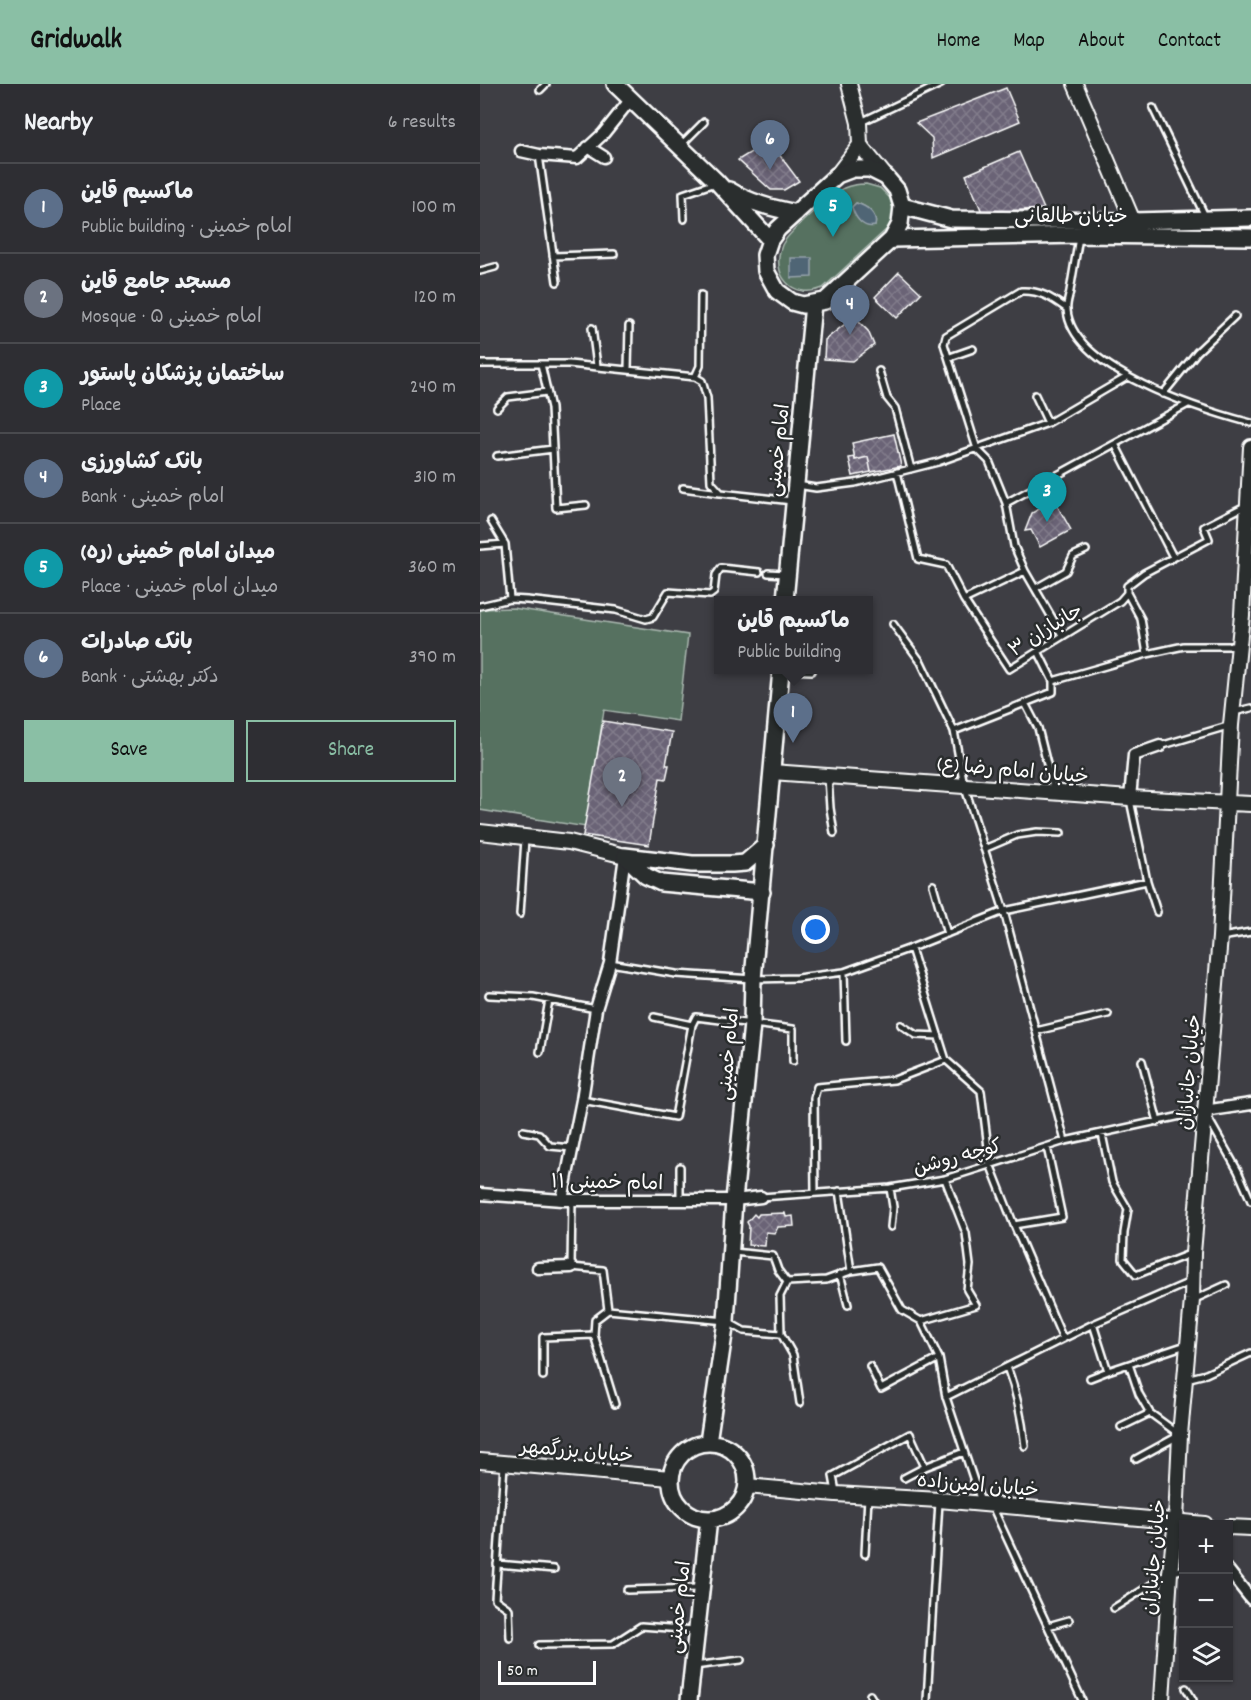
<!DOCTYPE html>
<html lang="en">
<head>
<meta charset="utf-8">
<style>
	:root { --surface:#2e2e33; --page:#36363b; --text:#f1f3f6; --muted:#a7a8ac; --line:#494a4e; --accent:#8abfa5 }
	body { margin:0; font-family:Dekko,"Playpen Sans Arabic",sans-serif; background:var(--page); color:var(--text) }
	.controls { position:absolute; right:18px; bottom:18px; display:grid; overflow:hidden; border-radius:0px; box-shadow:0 2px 4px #0004 }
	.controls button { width:54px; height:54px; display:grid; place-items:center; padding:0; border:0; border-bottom:2px solid var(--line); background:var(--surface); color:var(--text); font:30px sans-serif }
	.scale { position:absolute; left:18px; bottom:15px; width:98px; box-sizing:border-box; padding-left:6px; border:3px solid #fff; border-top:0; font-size:16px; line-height:21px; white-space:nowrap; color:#fff; -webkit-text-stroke:4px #2a2d2e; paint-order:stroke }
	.you { position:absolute; left:336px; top:846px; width:21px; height:21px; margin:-15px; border:4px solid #fff; border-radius:50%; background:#1a73e8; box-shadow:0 0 0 9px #1a73e833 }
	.badge { display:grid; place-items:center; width:39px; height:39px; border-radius:50%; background:var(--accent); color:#fff; font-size:20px; font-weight:700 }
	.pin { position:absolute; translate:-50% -50px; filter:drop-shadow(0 2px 3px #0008) }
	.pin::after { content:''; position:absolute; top:32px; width:21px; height:18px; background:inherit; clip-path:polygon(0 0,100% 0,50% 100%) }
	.popup { position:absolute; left:234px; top:512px; width:159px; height:78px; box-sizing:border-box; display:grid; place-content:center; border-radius:0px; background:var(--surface); filter:drop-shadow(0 2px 4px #0005); font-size:20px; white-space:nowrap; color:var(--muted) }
	.popup b { font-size:22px; color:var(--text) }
	.popup::after { content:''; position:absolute; left:50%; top:100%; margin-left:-12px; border:12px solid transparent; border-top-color:var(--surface) }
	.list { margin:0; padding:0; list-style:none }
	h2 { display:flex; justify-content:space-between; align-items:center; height:78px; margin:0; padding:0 24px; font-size:26px }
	h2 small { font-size:20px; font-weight:400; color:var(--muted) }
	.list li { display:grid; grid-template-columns:39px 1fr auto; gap:18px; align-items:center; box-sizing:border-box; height:90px; padding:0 24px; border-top:2px solid var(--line) }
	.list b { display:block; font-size:22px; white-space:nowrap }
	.list p { margin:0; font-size:20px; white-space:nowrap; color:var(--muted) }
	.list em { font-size:20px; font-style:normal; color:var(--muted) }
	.actions { display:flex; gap:12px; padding:18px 24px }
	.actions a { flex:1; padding:14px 0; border:2px solid var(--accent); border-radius:0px; text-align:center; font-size:21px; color:var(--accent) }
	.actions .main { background:var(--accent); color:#111 }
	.icon { flex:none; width:33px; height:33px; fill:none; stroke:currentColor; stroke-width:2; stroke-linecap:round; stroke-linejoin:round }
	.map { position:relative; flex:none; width:771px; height:1616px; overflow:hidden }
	header { display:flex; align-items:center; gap:36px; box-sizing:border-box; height:84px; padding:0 30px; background:var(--accent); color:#111 }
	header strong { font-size:28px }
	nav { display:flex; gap:33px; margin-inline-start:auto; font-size:21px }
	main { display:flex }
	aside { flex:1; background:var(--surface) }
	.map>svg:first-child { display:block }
</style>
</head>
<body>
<header>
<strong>Gridwalk</strong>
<nav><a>Home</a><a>Map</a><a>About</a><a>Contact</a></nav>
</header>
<main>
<aside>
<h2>Nearby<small>6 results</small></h2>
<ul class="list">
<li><span class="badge" style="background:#5c6f8a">1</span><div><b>ماکسیم قاین</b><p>Public building · امام خمینی</p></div><em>100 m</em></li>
<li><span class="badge" style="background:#6b7280">2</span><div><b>مسجد جامع قاین</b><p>Mosque · امام خمینی ۵</p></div><em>120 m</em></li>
<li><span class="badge" style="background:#0f9aa8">3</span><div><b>ساختمان پزشکان پاستور</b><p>Place</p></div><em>240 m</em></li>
<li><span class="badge" style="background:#5c6f8a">4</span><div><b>بانک کشاورزی</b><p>Bank · امام خمینی</p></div><em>310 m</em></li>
<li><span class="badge" style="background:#0f9aa8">5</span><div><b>میدان امام خمینی (ره)</b><p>Place · میدان امام خمینی</p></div><em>360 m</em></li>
<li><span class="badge" style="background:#5c6f8a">6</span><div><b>بانک صادرات</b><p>Bank · دکتر بهشتی</p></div><em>390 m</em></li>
</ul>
<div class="actions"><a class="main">Save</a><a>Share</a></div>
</aside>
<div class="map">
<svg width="771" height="1616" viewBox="0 0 771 1616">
	<defs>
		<pattern id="building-cross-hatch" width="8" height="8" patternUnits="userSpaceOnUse" patternTransform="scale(1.5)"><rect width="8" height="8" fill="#6b6476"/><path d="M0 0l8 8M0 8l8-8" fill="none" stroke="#817b8b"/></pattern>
	</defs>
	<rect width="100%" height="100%" fill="#3e3e44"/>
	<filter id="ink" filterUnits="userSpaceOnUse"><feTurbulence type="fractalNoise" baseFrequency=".0167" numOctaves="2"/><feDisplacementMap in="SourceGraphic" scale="12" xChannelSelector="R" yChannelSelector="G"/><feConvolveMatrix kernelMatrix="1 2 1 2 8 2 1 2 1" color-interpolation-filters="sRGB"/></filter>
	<g filter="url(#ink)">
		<path fill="#567160" stroke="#aab8b0" stroke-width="1.5" fill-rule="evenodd" d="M386,100L400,104L410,114L414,129L413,135L409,143L343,204C312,217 290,190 302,161C308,149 351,110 364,104C371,101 379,100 386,100ZM376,119C387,122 398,130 395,142L372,123Z
			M33,524L208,551L198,637L124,626L106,743L0,726V525Z"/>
		<path fill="#506574" stroke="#96a3ac" stroke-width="1.5" d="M376,119C387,122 398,130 395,142C383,145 375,134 372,123Z
			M311,174H332V193L311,194Z"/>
		<path fill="url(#building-cross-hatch)" stroke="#fff" stroke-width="1.5" d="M526,4L540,37L453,74L452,54L436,39Z
			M289,57L319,97L304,106H291L258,76Z
			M539,68L564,125L502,128L486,91Z
			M419,188L441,209L417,234L395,213Z
			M374,233L388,247L394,261L373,277L344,275L345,256Z
			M414,350L421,382L391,388L388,373L375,376L372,359Z
			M375,373V376L388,373L391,388L373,392L369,374Z
			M574,416L591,446L560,463L551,446L545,447L552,429Z
			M123,637L192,648L186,681H189L186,695L180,694L169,761L103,751Z
			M305,1129L306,1133L313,1132L314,1142L298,1143L295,1149L286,1148L285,1162L268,1161L269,1142L267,1138L274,1130L277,1133L279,1130Z"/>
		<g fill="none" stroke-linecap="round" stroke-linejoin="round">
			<defs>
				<path id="service" d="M60,6L66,0
					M673,24L725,132
					M381,38L461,0
					M201,61L224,38
					M59,71L77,198
					M204,135L203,110L235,99
					M599,153C596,171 593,189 590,207C589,213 586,220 587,226C592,286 722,326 771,339
					M73,172L134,170
					M0,187L15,183
					M112,244L117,282
					M470,273L493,265
					M0,280H89L215,293L222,297L227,314L231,398L241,409L312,417
					M61,280L71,324L76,424L106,421
					M148,285L149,242
					M399,287L407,314L415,324L431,385
					M215,293L220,282L221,211
					M683,310L717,268L755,232
					M555,311L568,339
					M17,324L28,313L67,308
					M635,360L693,473
					M17,372L73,365
					M417,388L438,475L466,481L484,516L529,585L640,517L647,509V502L664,489L729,455L724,443L767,421
					M317,401L336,404L375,399L458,378L568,339L647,293
					M203,404L240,409
					M526,419L708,320
					M11,437L25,460L30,515
					M0,462L25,460
					M288,489L305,490
					M556,504L586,487L593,472L606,466
					M647,509L661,535L667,570
					M484,516L545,487
					M0,522L30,515L47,516L136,526L166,535L173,533L188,508L230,511L234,508L236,491L241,484L279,488
					M413,540L441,578L474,647L484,701L524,827L585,1057
					M582,551L545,487L534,462L526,419L509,377L497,365L464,260L466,252L541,207C560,206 572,214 587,225
					M302,586L332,587
					M573,597L667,570L704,562H759
					M545,619L558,644L574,708
					M754,628L771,624
					M474,647L573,608V597L558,567
					M680,662L751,641
					M348,693L350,724L354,749
					M650,716L667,797L677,828
					M504,765L537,751L557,748L581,749
					M453,801L467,850
					M40,830L45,755
					M741,853L771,848
					M431,864L466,976L501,1007L510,1080L534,1141L583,1255
					M130,879L196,890L273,895L317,894L364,888L431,864L524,827L667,797
					M364,888L366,957
					M9,911L53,913L116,925
					M174,933L212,941
					M421,941L436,951L459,952
					M556,947L628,930
					M60,968L69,916
					M662,977L678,1038
					M102,1016L195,1033L212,941L216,933L313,945V977
					M43,1047L59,1050L70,1062L92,1064
					M622,1050L632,1098L648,1125L644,1149L643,1175L656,1191L712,1169
					M200,1083V1116
					M410,1104L413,1123L411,1143
					M359,1107L371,1187
					M335,1109L334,1014L337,1003L414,996L466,976
					M281,1113L410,1104L465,1095L585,1057L724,1027L758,1087L771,1117
					M92,1116L91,1183L123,1186L128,1226L246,1237L264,1247L301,1250
					M534,1141L582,1133L567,1063
					M253,1168L293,1172L298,1186L307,1198
					M360,1190L368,1221
					M713,1216L746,1201
					M128,1226L115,1236L114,1251L135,1320
					M441,1237L496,1221L487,1206L490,1181L486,1149L465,1095
					M613,1240L628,1287L706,1261
					M649,1280L659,1310L670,1329L700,1351L656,1375
					M390,1282L401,1305L459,1274
					M527,1283C537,1309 542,1334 545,1362
					M63,1292V1253L114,1251
					M610,1294L628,1287
					M706,1295L726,1290L771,1269
					M320,1319L313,1271L301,1250L300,1212L307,1198L346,1196L371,1187L398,1183L422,1226L441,1237L459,1274L466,1313
					M641,1343L670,1329
					M24,1381L15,1515L29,1525L30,1554
					M424,1394L445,1383L484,1368
					M356,1408L353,1392L430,1350L445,1383
					M501,1418L466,1313L613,1240L710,1198
					M512,1422L602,1616
					M385,1470L388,1413
					M17,1480L74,1485
					M147,1506L219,1504
					M634,1524L690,1489L704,1485
					M568,1542L589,1536
					M59,1561L133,1560L161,1542L215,1546
					M214,1582L261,1576
					M706,1604L713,1616
					M390,1611L393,1616
					M447,1616L459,1418"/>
				<path id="minor" d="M108,63L124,73
					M41,67L59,71L97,74L123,50L151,15
					M650,714L654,671L680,662
					M724,1027L771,1020
					M0,1110L82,1116H254L281,1113
					M82,1116L102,1016L116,925L130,879L145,772
					M58,1184L91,1183
					M748,1486L771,1515"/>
				<path id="tertiary" d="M369,0L379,39L380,61
					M595,0L653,137
					M380,61L406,93
					M357,91L380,61
					M292,688L650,714L771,720
					M0,748L89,758L145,772
					M0,1377L190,1394
					M267,1402L356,1410L459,1416L725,1440
					M748,1443L771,1444
					M682,1616L690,1489L696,1436L700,1351L712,1216L713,1169L740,853L751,641L762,531L771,363"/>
				<path id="secondary" d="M135,0L237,98L290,156
					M373,85H390L406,93L417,106L422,122L420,140L412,155L345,217L323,221L312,218L297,207L286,187L285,171L290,156L298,145L357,91Z
					M249,106C270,119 292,124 316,129
					M422,122L471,135L653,137L771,134
					M412,155L599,151L771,153
					M305,516L333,220
					M145,772L212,780H252L265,779L286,761
					M145,772L166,792L181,799L282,808
					M228,1358L246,1237L254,1116L272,940L273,895L301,586
					M191 1397a38 38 0 1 1 76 0a38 38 0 1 1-76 0Z
					M209,1616L229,1435"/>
			</defs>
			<use href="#service" stroke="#fff" stroke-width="10"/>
			<use href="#minor" stroke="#fff" stroke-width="15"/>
			<use href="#tertiary" stroke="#fff" stroke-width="18"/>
			<use href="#secondary" stroke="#fff" stroke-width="20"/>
			<use href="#service" stroke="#2a2d2e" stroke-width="5"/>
			<use href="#minor" stroke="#2a2d2e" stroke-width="10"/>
			<use href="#tertiary" stroke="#2a2d2e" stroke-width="14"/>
			<use href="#secondary" stroke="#2a2d2e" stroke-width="15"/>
		</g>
	</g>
	<g text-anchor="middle" stroke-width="5" stroke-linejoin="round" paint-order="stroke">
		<g font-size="20" fill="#fff" stroke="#2a2d2e">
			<text x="591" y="138">خیابان طالقانی</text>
			<text transform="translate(297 366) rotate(-84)" y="7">امام خمینی</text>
			<text transform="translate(565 545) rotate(-32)" y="7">جانبازان ۳</text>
			<text transform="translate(533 685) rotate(5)" y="7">خیابان امام رضا (ع)</text>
			<text transform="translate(247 970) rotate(-85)" y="7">امام خمینی</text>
			<text transform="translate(708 988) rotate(-85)" y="7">خیابان جانبازان</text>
			<text transform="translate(477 1072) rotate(-15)" y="7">کوچه روشن</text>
			<text transform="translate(127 1097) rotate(1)" y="7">امام خمینی ۱۱</text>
			<text transform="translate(97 1366) rotate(5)" y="7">خیابان بزرگمهر</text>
			<text transform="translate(498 1400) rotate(5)" y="7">خیابان امین‌زاده</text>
			<text transform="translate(673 1473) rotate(-85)" y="7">خیابان جانبازان</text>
			<text transform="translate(198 1523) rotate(-84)" y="7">امام خمینی</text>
		</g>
	</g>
</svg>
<div class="controls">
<button>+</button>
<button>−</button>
<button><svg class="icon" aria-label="layers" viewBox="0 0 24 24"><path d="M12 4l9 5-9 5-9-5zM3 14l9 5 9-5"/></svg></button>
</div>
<div class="scale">50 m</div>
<div class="you"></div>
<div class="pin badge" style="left:313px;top:659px;background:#5c6f8a">1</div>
<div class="popup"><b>ماکسیم قاین</b>Public building</div>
<div class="pin badge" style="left:142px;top:723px;background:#6b7280">2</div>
<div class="pin badge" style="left:567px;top:438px;background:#0f9aa8">3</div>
<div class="pin badge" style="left:370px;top:251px;background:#5c6f8a">4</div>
<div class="pin badge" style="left:353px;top:153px;background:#0f9aa8">5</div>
<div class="pin badge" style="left:290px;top:86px;background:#5c6f8a">6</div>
</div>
</main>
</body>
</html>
